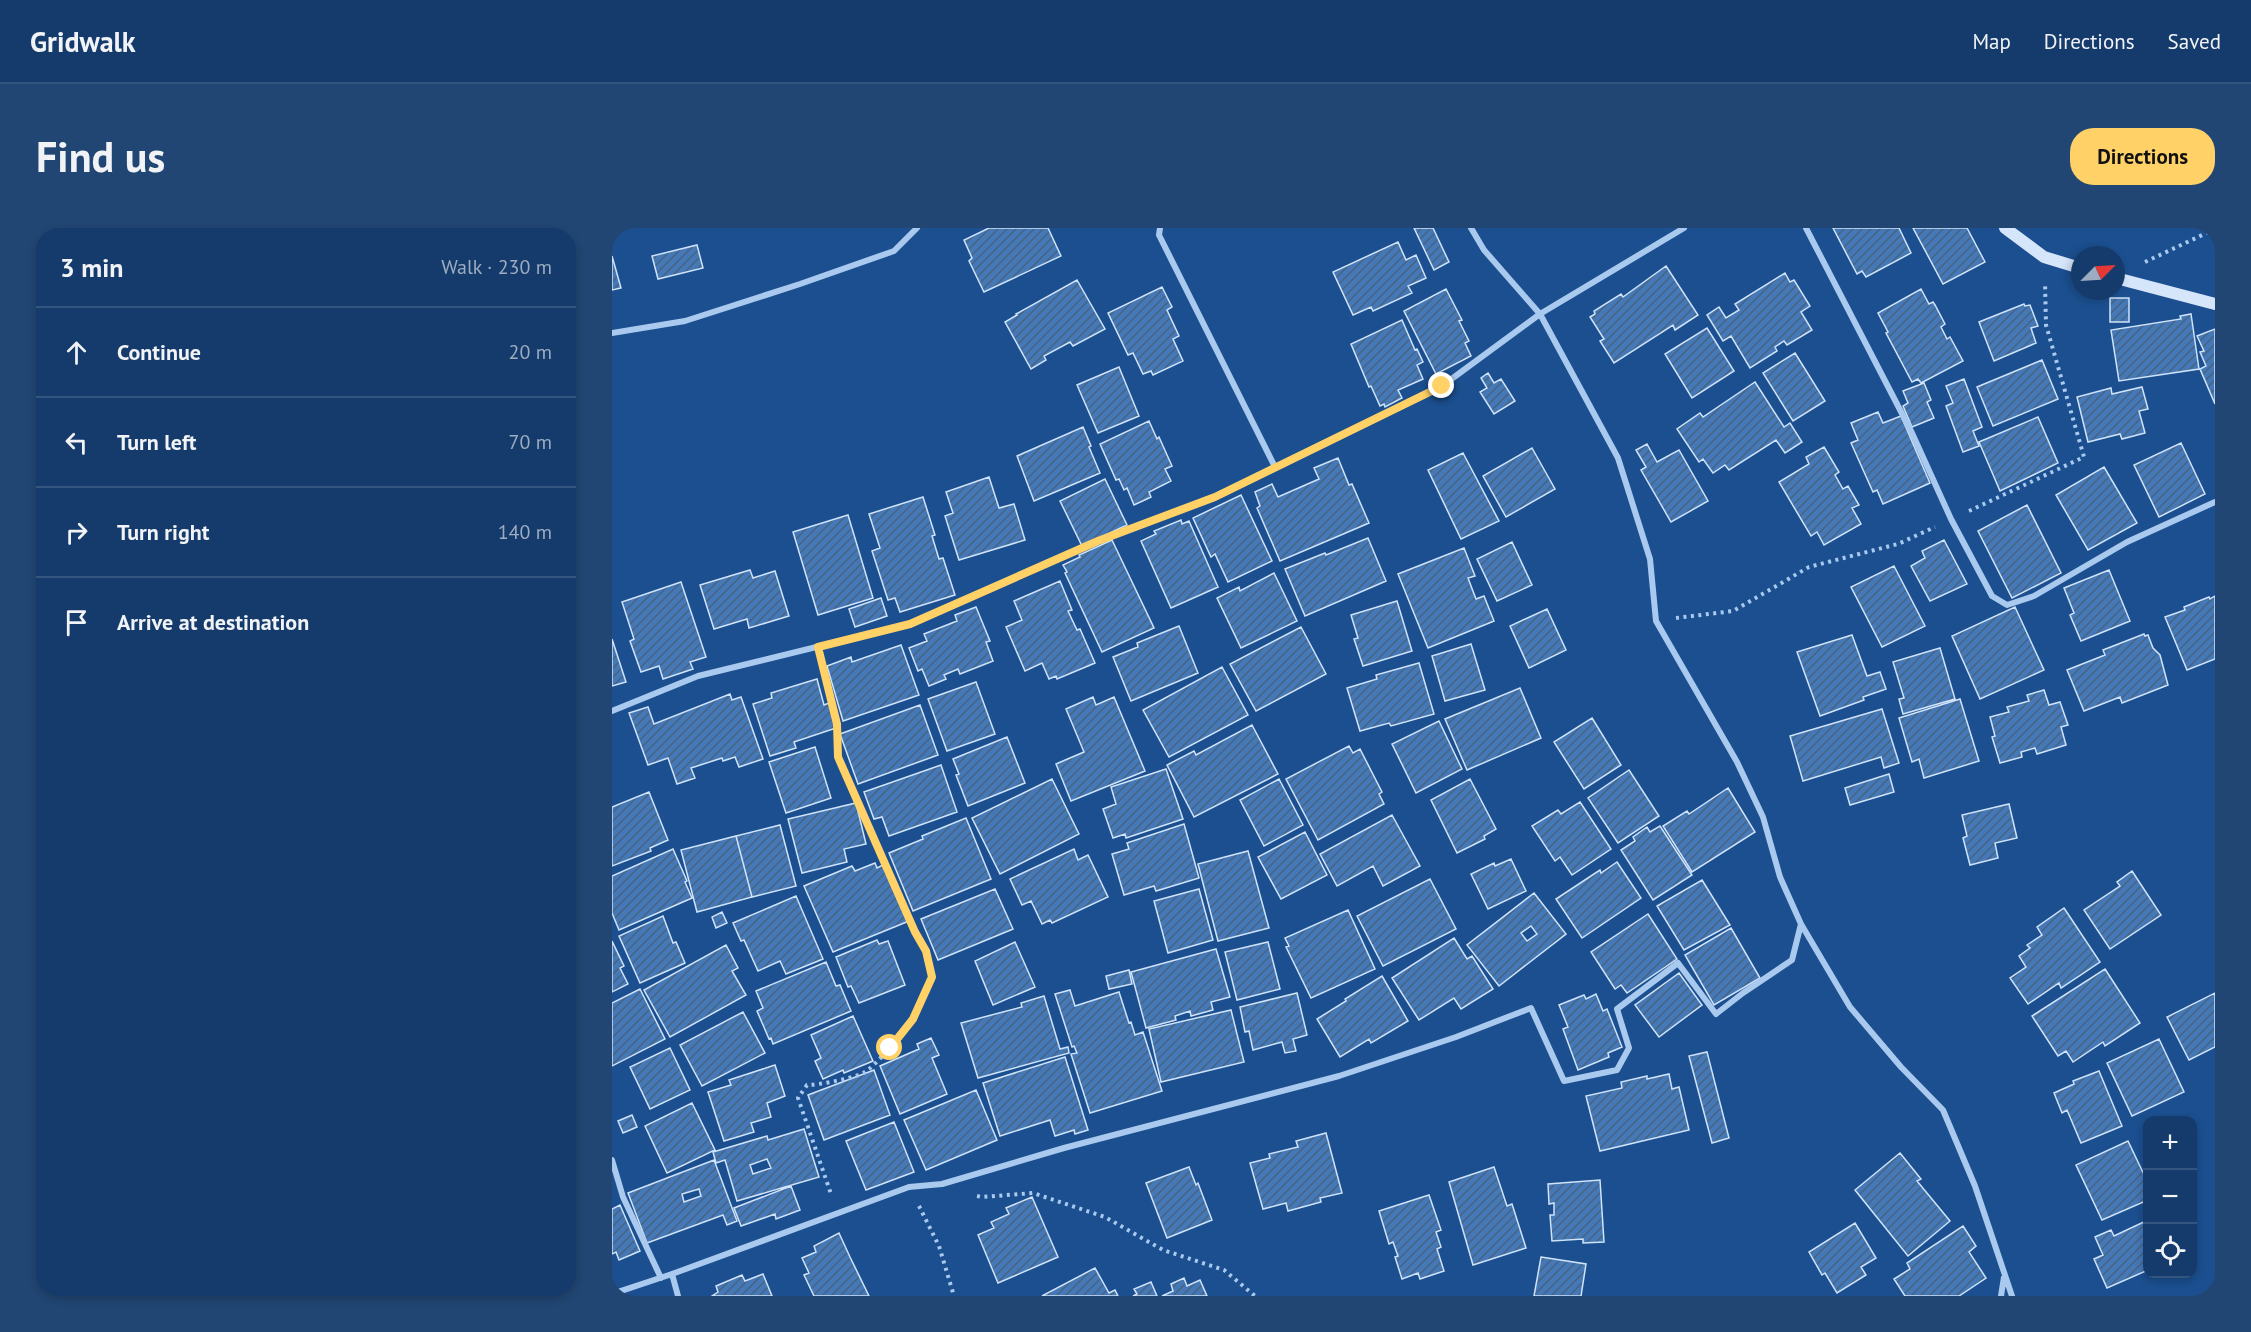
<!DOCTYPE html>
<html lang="en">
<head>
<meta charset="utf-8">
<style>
	:root { --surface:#143b6b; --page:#214673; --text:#f1f3f6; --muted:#9dadc1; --line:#33557e; --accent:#ffd166 }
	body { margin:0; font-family:"PT Sans",sans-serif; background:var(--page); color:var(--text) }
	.controls { position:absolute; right:18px; bottom:18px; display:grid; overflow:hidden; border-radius:12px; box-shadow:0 3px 9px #0003 }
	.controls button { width:54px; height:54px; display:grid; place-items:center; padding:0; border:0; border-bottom:2px solid var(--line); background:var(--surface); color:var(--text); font:30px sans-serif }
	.compass { position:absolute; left:1459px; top:18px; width:54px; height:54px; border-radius:50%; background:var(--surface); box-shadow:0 3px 9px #0003; rotate:66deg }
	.stop { position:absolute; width:18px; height:18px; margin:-14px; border:4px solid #ffd166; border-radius:50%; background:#fff }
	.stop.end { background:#ffd166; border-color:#fff; box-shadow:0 2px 6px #0008 }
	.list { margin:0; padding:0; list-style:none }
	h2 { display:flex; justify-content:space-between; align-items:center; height:78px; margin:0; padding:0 24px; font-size:26px }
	h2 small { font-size:20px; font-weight:400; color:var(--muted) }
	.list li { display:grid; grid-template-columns:39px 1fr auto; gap:18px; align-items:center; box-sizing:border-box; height:90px; padding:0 24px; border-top:2px solid var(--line) }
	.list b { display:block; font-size:22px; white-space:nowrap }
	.list em { font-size:20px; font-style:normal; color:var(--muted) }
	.icon { flex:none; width:33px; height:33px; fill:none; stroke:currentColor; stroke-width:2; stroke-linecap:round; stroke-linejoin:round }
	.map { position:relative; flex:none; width:1603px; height:1068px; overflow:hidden; border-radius:24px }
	header { display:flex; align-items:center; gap:36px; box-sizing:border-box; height:84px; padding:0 30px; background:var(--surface); border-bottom:2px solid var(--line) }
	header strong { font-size:28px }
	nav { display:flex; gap:33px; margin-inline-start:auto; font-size:21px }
	.intro { display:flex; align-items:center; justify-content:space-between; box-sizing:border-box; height:144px; padding:0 36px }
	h1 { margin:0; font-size:42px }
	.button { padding:15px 27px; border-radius:24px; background:var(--accent); color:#111; font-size:21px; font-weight:700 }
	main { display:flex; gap:36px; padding:0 36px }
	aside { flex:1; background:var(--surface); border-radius:24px; box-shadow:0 3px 9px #0003 }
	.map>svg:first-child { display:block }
</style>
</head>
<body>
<header>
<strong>Gridwalk</strong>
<nav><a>Map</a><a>Directions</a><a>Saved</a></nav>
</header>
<div class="intro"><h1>Find us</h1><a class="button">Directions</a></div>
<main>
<aside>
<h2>3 min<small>Walk · 230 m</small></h2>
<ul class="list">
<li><svg class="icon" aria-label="ahead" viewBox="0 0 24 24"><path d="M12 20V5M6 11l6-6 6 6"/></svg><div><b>Continue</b></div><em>20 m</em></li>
<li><svg class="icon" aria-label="left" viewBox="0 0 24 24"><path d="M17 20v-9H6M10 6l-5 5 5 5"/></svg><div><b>Turn left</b></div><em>70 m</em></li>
<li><svg class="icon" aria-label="right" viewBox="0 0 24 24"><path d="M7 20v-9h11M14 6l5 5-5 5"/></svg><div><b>Turn right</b></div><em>140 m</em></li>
<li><svg class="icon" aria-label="arrive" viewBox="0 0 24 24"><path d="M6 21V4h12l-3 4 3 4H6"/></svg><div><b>Arrive at destination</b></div></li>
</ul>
</aside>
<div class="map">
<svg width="1603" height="1068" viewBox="0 0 1603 1068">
	<defs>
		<pattern id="building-hatch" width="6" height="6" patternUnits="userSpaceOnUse" patternTransform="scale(1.5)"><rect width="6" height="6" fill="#4478b7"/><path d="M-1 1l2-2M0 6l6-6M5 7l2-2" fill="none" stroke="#486282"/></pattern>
	</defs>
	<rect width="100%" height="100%" fill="#1b4f8f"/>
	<path fill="url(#building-hatch)" stroke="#cfe3fa" stroke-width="1.5" fill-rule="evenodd" d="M377,0H436L449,28L372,64L357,33L360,30L352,12Z
		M802,0H821L837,34L822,42Z
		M1221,0H1287L1299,25L1254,49L1250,43L1245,46Z
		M1301,0H1355L1373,34L1331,56Z
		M786,14L794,32L804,27L814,50L796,58L800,65L761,83L759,79L741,87L721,44Z
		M85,17L91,40L46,51L40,28Z
		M0,28L9,60L0,62Z
		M1054,38L1086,87L1063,102L1061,97L1002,135L988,113L992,111L978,89L983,86L982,83L1009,66L1011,69Z
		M1173,45L1178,54L1182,52L1198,78L1189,84L1200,102L1175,117L1172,113L1163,119L1165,123L1138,140L1119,108L1111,113L1095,87L1107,79L1114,90L1127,82L1123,76Z
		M465,52L493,101L461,118L458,114L432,128L434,132L419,141L393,94L405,87L404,86Z
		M550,59L560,79L555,82L567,108L561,111L571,133L541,147L539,143L531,146L521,125L516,127L496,85Z
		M834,61L850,92L847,93L857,113L853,115L859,128L824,146L792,83Z
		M1309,61L1317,76L1321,74L1323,77L1333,96L1329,99L1335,111L1338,109L1351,133L1309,155L1306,151L1300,154L1274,105L1276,104L1266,85Z
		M1498,70H1517V94H1498Z
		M1412,76L1413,78L1418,77L1426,98L1419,100L1424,115L1382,133L1367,94Z
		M1579,86L1587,141L1507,153L1499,102L1569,91L1568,88Z
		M790,92L803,122L805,121L811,134L805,137L811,151L786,162L790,170L773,179L772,176L768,178L759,158L757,159L739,116Z
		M1095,100L1122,143L1080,170L1053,126Z
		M1603,101V176L1588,141L1594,138L1588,124L1592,123L1585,108Z
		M1183,125L1213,173L1181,193L1151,145Z
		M1430,132L1446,171L1381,198L1365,159Z
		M507,139L527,188L486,205L465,157Z
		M876,145L882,155L889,151L903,173L882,186L868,164L875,160L869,150Z
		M1352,151L1370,199L1361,203L1367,218L1351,224L1334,178L1341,175L1334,158Z
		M1143,154L1172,199L1178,195L1190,214L1173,225L1164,212L1117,242L1113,237L1101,245L1091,231L1087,234L1065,201L1088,185L1091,189Z
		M1312,155L1319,172L1315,174L1322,190L1300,199L1291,178L1296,175L1291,163Z
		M1530,159L1536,181L1527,183L1533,205L1510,211L1508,206L1476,214L1465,169L1499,160L1500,166Z
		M1266,184L1271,195L1289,188L1318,255L1271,276L1265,262L1261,264L1239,215L1246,212L1239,195Z
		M1426,189L1446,235L1388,263L1367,214Z
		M537,193L545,211L547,209L560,238L553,241L559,253L537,264L539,269L522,277L515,260L512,262L507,251L504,252L488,216Z
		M471,199L479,218L477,219L488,245L422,273L405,228Z
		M1569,215L1593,266L1547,289L1522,237Z
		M1035,216L1045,234L1067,222L1096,273L1059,294L1029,242L1034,239L1024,222Z
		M1212,219L1227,244L1223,247L1231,261L1236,258L1247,277L1240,280L1249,296L1212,317L1205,304L1199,308L1167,254L1197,236L1194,229Z
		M920,220L943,261L894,289L871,248Z
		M851,225L887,293L849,311L816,242Z
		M726,230L737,257L740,256L757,295L668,333L645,280L648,278L643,264L660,256L666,269L707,251L702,240Z
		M1492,239L1525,295L1476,322L1444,267Z
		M377,249L387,280L402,276L413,312L347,332L333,288L341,285L334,264Z
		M493,251L515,297L470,318L448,273Z
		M629,267L660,333L616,354L603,326L599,329L581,290Z
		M311,269L323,307L320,308L327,331L331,330L343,367L288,384L283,370L276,372L260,323L268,320L257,286Z
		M1415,277L1449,345L1400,370L1366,303Z
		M236,287L261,370L206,387L181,304Z
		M569,292L570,296L577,293L606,359L559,380L529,313L544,306L542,303Z
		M756,310L774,353L693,388L673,341L713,325L714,327Z
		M500,312L542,400L490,424L453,345L455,344L451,337L468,329L467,327Z
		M1332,312L1355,356L1318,373L1299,338L1313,330L1310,323Z
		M900,314L920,357L885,373L865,331Z
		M852,320L863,348L856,350L864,371L872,368L882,393L816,420L786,346Z
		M1282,338L1313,398L1270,419L1239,359Z
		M138,342L141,350L163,343L177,388L137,400L135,391L102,401L88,357Z
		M1497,342L1518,393L1469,413L1458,387L1462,385L1452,360Z
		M662,345L685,393L629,420L605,370L627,359L628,363Z
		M448,353L460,382L456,383L465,402L468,401L483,435L445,451L444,448L437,451L430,435L413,443L394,399L410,392L402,373Z
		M69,354L94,429L78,434L81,441L51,451L47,438L29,444L18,413L22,411L10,374Z
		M1603,368V431L1575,442L1553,389L1573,382L1572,379L1597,369L1598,371Z
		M269,370L275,388L243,399L237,381Z
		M785,373L800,423L751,438L742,411L746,410L739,387Z
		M364,379L378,413L374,414L381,433L348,446L346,441L332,447L334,451L317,458L310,441L306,443L297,420L315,413L312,406L345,393L343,387Z
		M1403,379L1432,442L1368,471L1340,408Z
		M935,381L954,422L917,440L898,398Z
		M567,398L586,445L519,473L501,429L526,419L525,415Z
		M689,399L714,446L644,483L618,436Z
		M1532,406L1533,408L1536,407L1541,420L1548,427L1556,457L1510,475L1508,469L1472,483L1455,442L1493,427L1491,422Z
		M1240,407L1255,448L1268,444L1274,461L1251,469L1252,472L1208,488L1185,424Z
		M0,411L14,454L0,458Z
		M859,416L873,462L833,473L820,428Z
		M289,417L307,467L231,493L215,438L239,429L240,434Z
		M1328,420L1343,471L1291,486L1287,471L1292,470L1281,434Z
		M807,435L822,486L779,498L777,495L748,503L735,460L765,451L764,447Z
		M610,439L636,487L557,529L531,482Z
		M205,451L212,477L217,475L224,500L182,514L184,520L158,528L141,476L160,470L159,465Z
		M364,454L383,506L335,523L316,471Z
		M908,460L929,510L855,542L833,491Z
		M1432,462L1437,477L1448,474L1456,497L1449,499L1454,517L1425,526L1423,520L1409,524L1410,529L1388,535L1380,509L1383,508L1378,489L1397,484L1395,479L1417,473L1415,467Z
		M118,466L120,472L129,469L151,531L127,539L123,529L111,533L110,530L79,540L83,550L65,556L56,530L36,537L17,485L36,479L42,496Z
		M481,469L484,477L502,469L533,543L459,573L444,536L472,524L454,481Z
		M1348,471L1367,533L1312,550L1307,531L1300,534L1287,490Z
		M308,477L326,527L246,556L228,506Z
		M1270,481L1287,535L1272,540L1269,529L1191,553L1178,508Z
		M980,490L1009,537L972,561L942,514Z
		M827,493L850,541L804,565L780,516Z
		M640,497L666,546L582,589L555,537L582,523L584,527Z
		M395,509L413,555L356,578L344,547L347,546L341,531Z
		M737,518L741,525L748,521L770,564L767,566L772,576L706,612L674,551Z
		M203,519L219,570L174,585L157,534Z
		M329,537L345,584L277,608L270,589L262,591L252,564Z
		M554,541L571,591L514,610L513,606L501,610L491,581L504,576L499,559Z
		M1017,542L1047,588L1006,615L976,570Z
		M1277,546L1282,564L1238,577L1233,560Z
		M440,551L467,606L388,646L360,590Z
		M667,551L691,597L652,618L628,572Z
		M858,551L884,601L872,608L873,611L845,625L819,572Z
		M1116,560L1143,604L1080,644L1051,598L1075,583L1077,586Z
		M37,564L56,612L38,620L39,623L0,638V579Z
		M968,574L999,621L960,647L948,629L943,633L920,598L946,582L949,586Z
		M244,575L254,616L232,621L235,634L190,645L176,591Z
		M1397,576L1405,610L1383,615L1386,630L1358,637L1351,610L1355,608L1350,587Z
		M780,587L808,638L771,658L761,638L725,658L708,626Z
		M354,590L379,651L301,683L277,625L311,611L310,608Z
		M572,596L587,650L544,663L542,658L512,667L500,626L517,621L515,615Z
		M168,597L184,658L140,669L124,608Z
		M1048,598L1080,647L1041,672L1009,622L1023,613L1021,609L1035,599L1038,604Z
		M693,604L715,647L669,671L646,629Z
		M124,608L140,669L85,684L69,622Z
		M61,621L75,653L73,654L80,670L7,702L0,685V648Z
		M462,621L466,632L476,627L496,669L440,695L438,692L430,696L419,673L410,677L398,651Z
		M636,623L657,700L606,713L586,636Z
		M899,631L914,663L876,681L859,646L882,635L883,638Z
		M1005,634L1029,670L970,710L944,671L988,642L989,645Z
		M263,635L265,640L273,636L297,693L221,724L192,658L240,638L243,643Z
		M1520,643L1549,687L1498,721L1472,682L1508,658L1505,654Z
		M818,651L844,701L771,738L745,688Z
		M1090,652L1118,697L1072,722L1045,678Z
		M383,661L401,701L326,732L309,691Z
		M587,661L601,712L556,725L542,673Z
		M922,665L954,706L887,758L855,717ZM919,698L925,706L915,713L909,705Z
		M184,668L211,731L174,746L168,733L146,743L132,712L129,713L121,695Z
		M1452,680L1488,734L1449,760L1447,755L1416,776L1398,750L1414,739L1407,728L1418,720L1415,717L1430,707L1425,699Z
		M736,682L763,741L699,770L674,719L677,718L673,710Z
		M110,684L115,695L104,700L100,689Z
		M1036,686L1065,731L1015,765L1009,757L1003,761L979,724Z
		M51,688L61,715L64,714L73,735L28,755L7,708Z
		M1119,700L1148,750L1102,777L1073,727Z
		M842,710L855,731L860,728L881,761L849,781L842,770L807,792L780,750Z
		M265,712L267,716L276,713L293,757L247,775L239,758L236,759L224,729Z
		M0,713L12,738L8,740L16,756L0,764Z
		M403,714L423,759L381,777L363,733Z
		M656,714L668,761L625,772L613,724Z
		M114,717L126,740L120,743L134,767L58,809L32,762Z
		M604,721L618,769L599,774L601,782L579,788L578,783L563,788L564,792L534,800L519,744Z
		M214,734L224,758L228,757L239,783L161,816L159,810L157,811L145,783L151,780L144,763Z
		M1493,741L1528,795L1493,818L1491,814L1461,834L1454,823L1446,828L1420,788Z
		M517,742L520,756L497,761L494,748Z
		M1067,745L1090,777L1047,809L1023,777Z
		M770,748L796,793L759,815L757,811L728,829L705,791L734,773L733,771Z
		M28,761L53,811L0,838V775Z
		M458,762L463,778L507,764L517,795L519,794L523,807L531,804L550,863L478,885L459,826L465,825L462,818L460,819L443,766Z
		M685,765L695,807L681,811L684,823L673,825L670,814L641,822L637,803L633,804L628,779Z
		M1603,765V819L1577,832L1555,789Z
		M984,766L991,783L995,781L1010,819L996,825L997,829L966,842L951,801L956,799L947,777L972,767L974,771Z
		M432,768L448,821L456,819L457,825L366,850L349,795L410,779L409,775Z
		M619,782L632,834L549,854L537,801Z
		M131,784L153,825L90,858L68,817Z
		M241,788L261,833L232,845L231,842L211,851L203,833L209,830L199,807Z
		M319,810L327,827L320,830L335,866L288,886L268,838L307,821L305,816Z
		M1547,811L1572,864L1520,888L1495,835Z
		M58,820L78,862L38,881L18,839Z
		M1095,824L1117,910L1100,915L1077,828Z
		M453,829L476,902L463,906L462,902L443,908L438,892L388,908L371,855Z
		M163,837L173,868L155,875L159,889L139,895L142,904L112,913L96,864L119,857L117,852Z
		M262,842L278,887L212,912L196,867Z
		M1487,843L1510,898L1469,915L1455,882L1450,885L1442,865L1462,856L1461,853Z
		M1057,846L1060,861L1067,859L1077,902L988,923L974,868L1010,860L1009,854L1035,848V851Z
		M364,862L385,912L314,942L292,892Z
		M80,875L103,922L55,945L33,898Z
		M20,887L25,899L11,905L6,893Z
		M282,894L302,944L254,962L234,913Z
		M192,901L207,949L125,973L113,932L104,935L101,924L155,908L156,912ZM155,931L159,940L141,946L138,937Z
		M714,905L730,965L708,970L709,974L676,983L674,975L651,981L638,935L658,930L657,926L686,919L684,913Z
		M1516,913L1536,955V972L1490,992L1464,937Z
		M1288,925L1309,951L1305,953L1338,993L1296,1028L1243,962Z
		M102,932L125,993L115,997L111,987L35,1015L16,965ZM87,961L89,968L72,974L70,966Z
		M577,939L584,957L586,955L600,992L555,1010L534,955Z
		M882,939L895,978L900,976L914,1020L861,1037L837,954Z
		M988,952L992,1014L971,1015V1011L940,1013L938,987H942V975L937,976L936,956Z
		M179,958L188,982L164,991L163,986L129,998L122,980Z
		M817,967L829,1002L824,1004L829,1019L825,1021L832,1043L808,1051L806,1045L790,1051L783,1029L786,1028L781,1014L777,1016L767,983Z
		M420,969L446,1029L386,1055L366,1007L382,1000L379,994L397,986L394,980Z
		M8,977L28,1023L7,1032L4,1024L0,1026V981Z
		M1536,992V1042L1495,1060L1482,1031L1491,1027L1483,1009L1499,1002L1502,1008Z
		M1243,995L1264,1030L1249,1039L1254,1047L1225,1065L1213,1045L1210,1047L1197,1024Z
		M1351,998L1364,1018L1357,1024L1374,1050L1347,1068H1293L1282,1051L1298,1041L1295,1035Z
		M227,1005L238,1029L257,1068H202L192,1047L197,1045L190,1030L204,1024L202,1018Z
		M929,1029L974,1036L969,1068H922Z
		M483,1040L497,1065L503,1062L506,1068H430Z
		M151,1046L160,1068H100L106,1064L104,1058L130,1047L133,1053Z
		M572,1050L575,1058L588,1052L595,1068H550L561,1063L559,1056Z
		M539,1054L545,1068H521L525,1066L522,1061Z"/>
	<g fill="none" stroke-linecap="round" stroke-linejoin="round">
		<path stroke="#a9c9ee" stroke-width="4" stroke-dasharray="3 4.5" stroke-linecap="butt" d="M1533,34L1603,1
			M1357,283L1472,229L1434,97L1433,54
			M1064,390L1121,383L1197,339L1286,316L1323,299
			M211,437L225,496L226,529L303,704C310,717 318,731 319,746C321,767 271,833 253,844C244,850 206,857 195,857L186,870L219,966
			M365,968L370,969L421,965L493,989L551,1022L612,1042L643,1068
			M307,978L327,1018L342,1068"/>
		<path stroke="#a9c9ee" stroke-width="6" d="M548,0L547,7L663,239
			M859,0L872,22L928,86L1006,230L1038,331L1044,393L1125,534L1151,589L1168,649L1189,696L1238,779L1289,839L1331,882L1363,958L1400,1068
			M1194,0L1300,205L1339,291L1380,368L1395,377L1422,368L1515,314L1603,274
			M0,105L73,93L188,56L282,23L305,0
			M0,483L86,448L298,396L486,313L603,269L830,158L928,86L1072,0
			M0,932L11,969L49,1050
			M60,1046L66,1068
			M0,1066L60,1046L297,959L330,956L452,920L727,848L844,809L919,780L952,853L1005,842L1017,820L1005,781L1066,735L1104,786L1131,765L1180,732L1189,696
			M1389,1068L1392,1049"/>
		<path stroke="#d6e6fa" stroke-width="12" d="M1393,0L1432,29L1468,40
			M1504,50L1603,76"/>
	</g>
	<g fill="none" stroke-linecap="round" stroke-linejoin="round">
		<path stroke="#ffd166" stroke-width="8" d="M278,820L301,791L320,749L314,723L303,704L226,529L225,496L206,419L298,396L486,313L603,269L830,158"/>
	</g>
</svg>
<div class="controls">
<button>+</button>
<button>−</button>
<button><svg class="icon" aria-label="locate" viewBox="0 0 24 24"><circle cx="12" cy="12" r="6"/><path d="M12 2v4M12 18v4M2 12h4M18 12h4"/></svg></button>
</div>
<svg class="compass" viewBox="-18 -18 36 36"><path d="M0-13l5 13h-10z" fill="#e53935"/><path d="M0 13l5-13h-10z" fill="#9dadc1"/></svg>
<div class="stop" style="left:278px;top:820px"></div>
<div class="stop end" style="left:830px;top:158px"></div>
</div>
</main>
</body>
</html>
